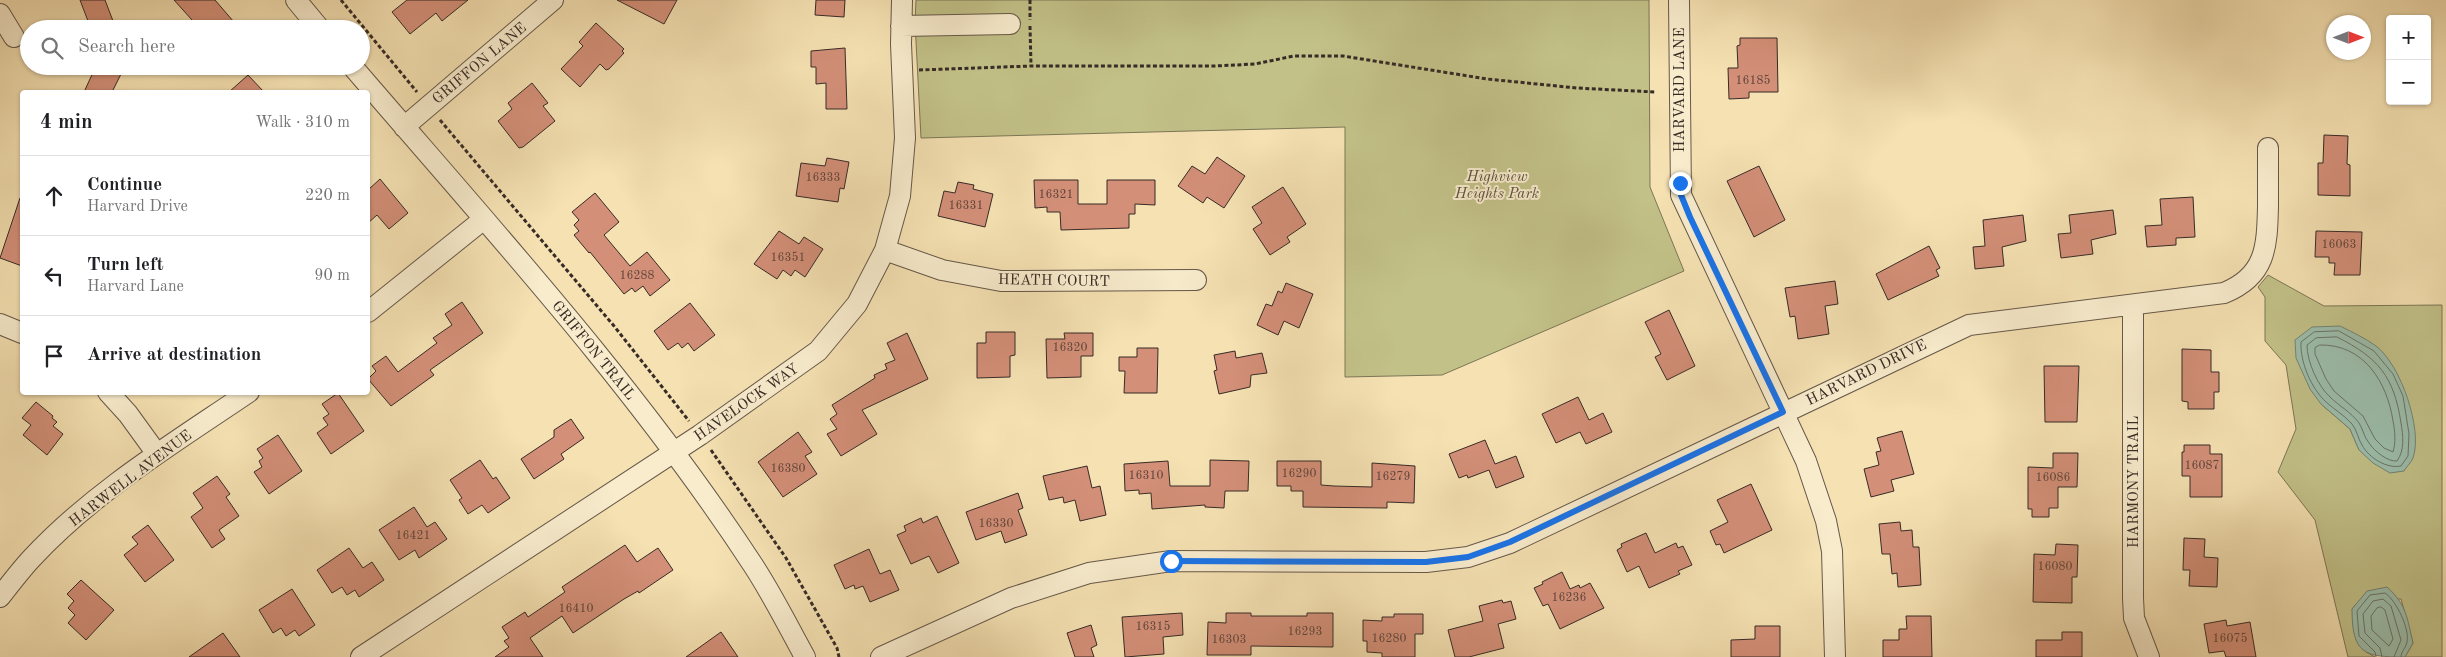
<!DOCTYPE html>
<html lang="en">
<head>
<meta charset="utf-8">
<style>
	:root { --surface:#fff; --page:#f6f6f6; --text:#202124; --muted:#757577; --line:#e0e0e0 }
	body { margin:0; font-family:"Old Standard TT",serif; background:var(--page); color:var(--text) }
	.controls { position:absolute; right:15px; top:15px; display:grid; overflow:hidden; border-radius:5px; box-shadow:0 1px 4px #0004 }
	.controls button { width:45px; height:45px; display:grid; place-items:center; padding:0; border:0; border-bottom:1px solid var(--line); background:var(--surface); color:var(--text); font:25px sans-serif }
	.compass { position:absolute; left:2326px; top:15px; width:45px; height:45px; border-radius:50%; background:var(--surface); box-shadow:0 1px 4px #0004; rotate:90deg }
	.stop { position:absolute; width:15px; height:15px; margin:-11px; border:4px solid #1a73e8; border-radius:50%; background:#fff }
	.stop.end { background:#1a73e8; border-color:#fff; box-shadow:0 1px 5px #0008 }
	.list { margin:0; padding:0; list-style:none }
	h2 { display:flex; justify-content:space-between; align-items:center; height:65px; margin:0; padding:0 20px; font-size:21px }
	h2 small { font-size:16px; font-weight:400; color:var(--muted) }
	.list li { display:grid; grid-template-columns:32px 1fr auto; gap:15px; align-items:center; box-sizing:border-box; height:80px; padding:0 20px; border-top:1px solid var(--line) }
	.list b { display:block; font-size:19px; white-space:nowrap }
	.list p { margin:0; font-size:16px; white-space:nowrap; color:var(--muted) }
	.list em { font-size:16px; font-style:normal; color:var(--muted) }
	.icon { flex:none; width:28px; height:28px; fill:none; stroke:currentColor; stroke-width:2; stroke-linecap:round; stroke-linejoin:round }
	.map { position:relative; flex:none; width:2446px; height:657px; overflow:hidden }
	.search { position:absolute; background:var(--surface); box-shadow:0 1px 4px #0004; left:20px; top:20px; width:350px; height:55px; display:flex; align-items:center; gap:12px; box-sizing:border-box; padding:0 18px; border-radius:28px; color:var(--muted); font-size:19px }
	.panel { position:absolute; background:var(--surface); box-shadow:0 1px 4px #0004; left:20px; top:90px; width:350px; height:305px; border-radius:5px }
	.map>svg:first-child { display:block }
</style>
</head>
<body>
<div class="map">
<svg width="2446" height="657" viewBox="0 0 2446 657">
	<rect width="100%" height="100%" fill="#f5e1b2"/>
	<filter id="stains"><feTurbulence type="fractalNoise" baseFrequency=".004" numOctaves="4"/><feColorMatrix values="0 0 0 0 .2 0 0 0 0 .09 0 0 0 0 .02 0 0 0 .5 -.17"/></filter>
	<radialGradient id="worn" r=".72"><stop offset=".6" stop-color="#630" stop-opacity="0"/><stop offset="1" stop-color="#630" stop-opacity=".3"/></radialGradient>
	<path fill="#c2c188" stroke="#7c7657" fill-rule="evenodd" d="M916,0H1649L1650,187L1684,271L1442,375L1345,377V127L921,138L915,22Z
		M2268,275L2324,306L2442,305V657H2405L2413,643L2401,599L2359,601L2352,609L2366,652L2375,657H2348L2315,520L2278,472L2296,429L2286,365L2265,341V297L2258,287ZM2321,404L2413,458L2359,450L2350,429Z"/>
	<path fill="#9cbeac" stroke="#748376" d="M2340,326C2352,332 2365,338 2376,346C2401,365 2423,430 2413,458C2411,463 2406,467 2404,471L2390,473L2373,463L2359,450L2350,429L2321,404L2310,389L2296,358L2295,340L2312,327Z
		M2387,587C2407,605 2407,618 2413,643L2405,657C2364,657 2352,654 2352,609L2367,591Z"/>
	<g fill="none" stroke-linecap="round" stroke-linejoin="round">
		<path stroke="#6a7469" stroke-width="1" d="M2339,331L2374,351L2393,374L2403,396L2409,434L2408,456L2401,466C2387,469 2369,458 2362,445C2358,439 2357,430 2352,424C2344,415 2335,410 2326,402C2311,388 2300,362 2301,342L2314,332Z
			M2337,337C2379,358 2394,377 2401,423C2403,435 2405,450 2397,461C2388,462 2374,451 2369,443C2364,437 2363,429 2359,423C2351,412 2339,406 2330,397C2318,386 2307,362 2307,345L2316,338Z
			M2320,345C2364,344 2387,382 2393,421C2395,431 2396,442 2393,452L2384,448L2375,439L2363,416L2334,391L2326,379L2315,354V348Z
			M2381,607L2385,610L2393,639L2389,646L2372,630L2371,616L2377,608Z
			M2376,657L2375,652L2359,636L2357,611L2370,595L2385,593C2396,600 2410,629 2407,642C2406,648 2401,651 2401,657
			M2382,657L2380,648L2365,633L2363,614L2373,601L2383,599L2391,606L2401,640L2394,657"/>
	</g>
	<path fill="#d38f78" stroke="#372b26" d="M80,0H105L113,21L91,29Z
		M174,0H215L240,29H182L192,20Z
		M407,0H468L442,21L436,13L410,34L392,12Z
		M617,0H677L664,24Z
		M816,0H845L844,17L815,15Z
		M596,23L624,49L622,51L624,53L609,69L606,70L600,64L580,87L561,69L583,46L579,42Z
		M1740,38H1777L1778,92H1749V98L1729,99L1728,68H1738L1737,46L1740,45Z
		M845,48L847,109H826V83L816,84V67H811V51Z
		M96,66H125L112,92H84Z
		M248,75L264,92H229Z
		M532,83L548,103L543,106L555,121L523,147L519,148L498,121L512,109L508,103Z
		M2324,135L2348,136L2347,164L2350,165V196L2318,195V163H2323Z
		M1217,157L1245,176L1224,208L1207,197L1203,203L1178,186L1192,166L1205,174Z
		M827,158L849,162L844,189L840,188L838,202L796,196L801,163L825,166Z
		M1759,166L1785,220L1754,237L1727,181Z
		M380,179L408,213L389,229L377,215L368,223V190Z
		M1034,180H1078V204H1107V180H1155V205L1135,204V214H1129V228L1061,230L1060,212H1047V207L1035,208Z
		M958,182L974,185L973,189L993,194L985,227L938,216L944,191L955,193Z
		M1283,187L1306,224L1287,237L1290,242L1270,255L1253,229L1262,223L1252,207Z
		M595,193L619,222L604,235L630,266L647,252L670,280L650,296L643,286L635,292L632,288L624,294L590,252L589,253L574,235L579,231L574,225L579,220L572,212Z
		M2193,197L2195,237L2176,238V245L2147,247L2145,226L2162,225L2160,199Z
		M20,198H22V266L0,258Z
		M2113,210L2116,234L2091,240L2093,254L2061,258L2058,234L2071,233L2069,215Z
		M2023,215L2026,241L2002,247L2004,266L1975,269L1973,247L1985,246L1983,220Z
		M779,231L799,244L804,237L823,249L805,277L795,270L791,276L783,270L777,279L754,264Z
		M2316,231L2362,232L2360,275H2334L2335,263H2329V257H2315Z
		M1929,246L1940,268L1936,270L1939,276L1888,300L1876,274Z
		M1835,281L1838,304L1825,306L1829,334L1798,339L1795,316L1790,317L1785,288Z
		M1286,283L1313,294L1299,328L1284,321L1278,335L1257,325L1266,304L1272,306L1278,291L1282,293Z
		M462,302L483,333L430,370L434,375L391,406L368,379L376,371L372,366L386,356L398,372L437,343L433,338L452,325L445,314Z
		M690,303L715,335L694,351L688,343L682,348L678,343L668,350L654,331Z
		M1669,310L1695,366L1667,380L1655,357L1661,354L1645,322Z
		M986,332H1015V355L1010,356V377L977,378V343H986Z
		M907,333L928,379L862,410L877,434L841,456L827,434L837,429L830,419L837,414L832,405L875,378L874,375L887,369L885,364L895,360L887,343Z
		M1064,333H1093V356H1081V377L1047,378L1046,339H1065Z
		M1137,348H1158L1157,393H1124L1125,371H1119V357H1137Z
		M2182,349L2211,350V372H2219V392H2214V409H2188V402L2182,401Z
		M1235,351L1236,358L1262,353L1267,373L1251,375L1250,387L1219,394L1214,371L1217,370L1214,355Z
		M2044,366H2079L2077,422H2045Z
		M338,393L364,431L331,454L317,433L328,425L323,418L329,414L322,404Z
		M1578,397L1589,420L1603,413L1612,432L1586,444L1580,432L1556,443L1542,414Z
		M36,402L53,416L52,418L57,422L53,426L63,434L47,455L23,435L31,425L22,418Z
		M571,419L584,438L561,454L564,459L534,479L521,459L554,437V430Z
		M1902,431L1914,474L1891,480L1894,491L1871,497L1864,469L1879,465L1876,452L1881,451L1877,438Z
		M798,432L812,452L805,456L817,474L783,497L758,462Z
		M278,435L302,471L269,494L254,472L262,467L259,461L263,458L257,449Z
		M1485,440L1495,464L1516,456L1524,477L1496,488L1489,470L1468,478L1467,475L1459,478L1449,454Z
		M2184,445H2210V454H2222V497H2190V476H2182V452H2184Z
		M2053,453H2078L2077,487H2058V508H2049V517H2032V509H2028V467L2053,468Z
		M480,460L493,479L496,477L510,498L488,513L482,505L468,514L459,500L462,498L450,480Z
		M1210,460L1249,461L1248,491H1225L1224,508L1205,507V505L1152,509L1151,493L1139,494V490L1125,491L1124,464L1168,461L1170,486H1210Z
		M1277,461H1321V485L1334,486L1372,487V463L1415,466L1414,503L1387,502V508L1303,507V491H1291V486H1277Z
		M1087,466L1092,488L1100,486L1106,515L1080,521L1075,500L1064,503L1063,497L1049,500L1043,476Z
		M217,476L230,494L226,497L239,516L219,530L225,539L212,548L191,517L203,508L193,493Z
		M1751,484L1772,530L1724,553L1720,544L1716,545L1710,531L1728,522L1717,500Z
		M1018,493L1023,508L1018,510L1027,535L1005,543L1001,531L976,540L966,512Z
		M414,507L427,527L435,522L447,539L419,558L415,550L399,560L379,530Z
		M937,516L959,563L938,573L929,556L911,564L897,535L906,531L904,526L921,518L923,523Z
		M1900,522L1901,531L1912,530L1913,547H1919L1921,585L1898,587L1897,573L1892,574L1890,554H1882L1879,524Z
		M148,525L174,560L145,582L124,555L138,544L132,537Z
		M1646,533L1655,553L1676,543L1678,548L1683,546L1692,565L1678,571L1680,574L1649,588L1639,566L1627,572L1617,550L1622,547L1621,544Z
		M2184,538L2205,539L2204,557L2218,558L2217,587L2189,586L2190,570H2183Z
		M2056,544L2078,545L2077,577H2072V603L2033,602L2034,554L2055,555Z
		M625,545L637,562L658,548L673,570L639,593L638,591L624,599L573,633L562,616L530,638L543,657H495L509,647L504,641L509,638L502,627L525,612L528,617L565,592L562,587Z
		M349,548L363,568L372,562L384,580L359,597L355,590L347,595L342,587L332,593L317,570Z
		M869,549L880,574L890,570L899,590L870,602L863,586L855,589L854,585L845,589L834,565Z
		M1562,572L1570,589L1579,585L1580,588L1590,583L1604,608L1560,629L1548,604L1543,606L1534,588L1543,584L1542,582Z
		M81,580L114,610L86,640L68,623L75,615L68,608L74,601L67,594Z
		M292,589L315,625L299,636L295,630L286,636L281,628L273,633L259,610Z
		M1502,600L1503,603L1511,601L1516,619L1498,624L1504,648L1469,657H1455L1448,630L1483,621L1479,606Z
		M1182,613L1183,635L1163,637L1164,654L1125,657L1122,617Z
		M1226,613H1251V616H1307V613H1333V647L1251,646V655H1207L1208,622L1226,623Z
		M1394,614H1423V634H1415V657H1382V653L1367,652V641H1363V620L1382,621V617H1394Z
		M1906,616H1931L1932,657H1883V640H1899V629H1907Z
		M2226,620L2227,626L2250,622L2256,657H2226L2224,651L2209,653L2204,624Z
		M1091,625L1097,645L1091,648L1094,657H1075L1067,633Z
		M1755,626H1780V657H1731V640L1755,639Z
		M721,632L738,657H686Z
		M2062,632H2082V657H2036V640H2062Z
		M223,633L240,657H189Z"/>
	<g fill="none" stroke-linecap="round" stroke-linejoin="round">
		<defs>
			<path id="minor" d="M296,0L320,29
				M1679,0L1681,195L1806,461L1826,521L1832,551L1835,657
				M0,14L14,37
				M901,26L1010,24
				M352,66C491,228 636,386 753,565C772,594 788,626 805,657
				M404,127L553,0
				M885,250L942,270L1001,281L1196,280
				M2133,305V598L2134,618L2149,657
				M368,312L484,219
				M0,324L22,333
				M108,392L128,414L157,454
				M0,597C10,584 20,571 31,559C93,492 174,443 249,392
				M361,657L700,435L818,351L857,304L885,250L900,196L905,138L901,44L902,0
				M881,657L1011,598L1089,573L1171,561L1426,562L1468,557L1510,543L1969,325L2224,293C2266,276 2267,247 2268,207C2268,187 2268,168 2268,148"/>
		</defs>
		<use href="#minor" stroke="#665849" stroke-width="22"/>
		<path stroke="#372b26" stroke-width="3" stroke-dasharray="4 2.5" stroke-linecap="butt" d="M341,0L417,92
			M1030,0V20
			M1030,26L1031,66
			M919,70L1031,66H1215L1255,64L1294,56H1343L1487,79L1577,88L1655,92
			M440,120L614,326L689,421
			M711,450L786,558L837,648L839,657"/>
		<use href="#minor" stroke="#f8eccd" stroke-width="20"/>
	</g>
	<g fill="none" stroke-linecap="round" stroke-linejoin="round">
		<path stroke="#1a73e8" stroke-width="6" d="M1171,561L1426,562L1468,557L1510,542L1783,412L1690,217L1681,195L1680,183"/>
	</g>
	<g text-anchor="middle" stroke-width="4" stroke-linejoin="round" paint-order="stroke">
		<g font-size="12" fill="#5e443a">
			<text x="1753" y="84">16185</text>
			<text x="823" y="181">16333</text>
			<text x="1056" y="198">16321</text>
			<text x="966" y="209">16331</text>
			<text x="2339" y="248">16063</text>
			<text x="788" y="261">16351</text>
			<text x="637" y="279">16288</text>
			<text x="1070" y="351">16320</text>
			<text x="2202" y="469">16087</text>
			<text x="788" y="472">16380</text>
			<text x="1299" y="477">16290</text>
			<text x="1146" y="479">16310</text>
			<text x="1393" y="480">16279</text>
			<text x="2053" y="481">16086</text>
			<text x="996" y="527">16330</text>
			<text x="413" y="539">16421</text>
			<text x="2055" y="570">16080</text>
			<text x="1569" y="601">16236</text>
			<text x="576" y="612">16410</text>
			<text x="1153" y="630">16315</text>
			<text x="1305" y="635">16293</text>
			<text x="1389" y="642">16280</text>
			<text x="2230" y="642">16075</text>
			<text x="1229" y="643">16303</text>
		</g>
		<g font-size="15" fill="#372b26" stroke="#f8eccd">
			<text transform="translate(479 63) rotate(-40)" y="5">GRIFFON LANE</text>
			<text transform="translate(1679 90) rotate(-90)" y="5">HARVARD LANE</text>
			<text transform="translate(1054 280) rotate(1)" y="5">HEATH COURT</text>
			<text transform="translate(594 350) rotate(51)" y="5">GRIFFON TRAIL</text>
			<text transform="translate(1866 372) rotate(-26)" y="5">HARVARD DRIVE</text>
			<text transform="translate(746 402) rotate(-35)" y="5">HAVELOCK WAY</text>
			<text transform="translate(130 478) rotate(-37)" y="5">HARWELL AVENUE</text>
			<text transform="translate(2133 482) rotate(-90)" y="5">HARMONY TRAIL</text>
		</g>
		<g font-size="15" font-style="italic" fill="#5a503e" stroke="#f8eccd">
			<text x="1497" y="181">Highview<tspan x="1497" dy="17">Heights Park</tspan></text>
		</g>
	</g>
	<rect width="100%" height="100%" filter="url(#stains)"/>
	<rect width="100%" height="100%" fill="url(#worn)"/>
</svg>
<div class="controls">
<button>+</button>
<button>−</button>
</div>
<svg class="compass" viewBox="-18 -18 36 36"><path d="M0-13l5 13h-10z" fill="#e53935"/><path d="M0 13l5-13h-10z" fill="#757577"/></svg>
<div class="stop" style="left:1171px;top:561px"></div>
<div class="stop end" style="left:1680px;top:183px"></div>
<div class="search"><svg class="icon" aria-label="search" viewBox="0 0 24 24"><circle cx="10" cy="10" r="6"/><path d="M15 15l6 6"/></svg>Search here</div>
<section class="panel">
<h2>4 min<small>Walk · 310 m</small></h2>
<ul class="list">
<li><svg class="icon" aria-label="ahead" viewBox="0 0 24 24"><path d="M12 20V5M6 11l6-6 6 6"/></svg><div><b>Continue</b><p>Harvard Drive</p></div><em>220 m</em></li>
<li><svg class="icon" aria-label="left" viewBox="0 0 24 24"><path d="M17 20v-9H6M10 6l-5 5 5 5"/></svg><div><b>Turn left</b><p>Harvard Lane</p></div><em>90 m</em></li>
<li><svg class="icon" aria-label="arrive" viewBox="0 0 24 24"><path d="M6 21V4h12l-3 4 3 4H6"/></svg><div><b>Arrive at destination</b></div></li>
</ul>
</section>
</div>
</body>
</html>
